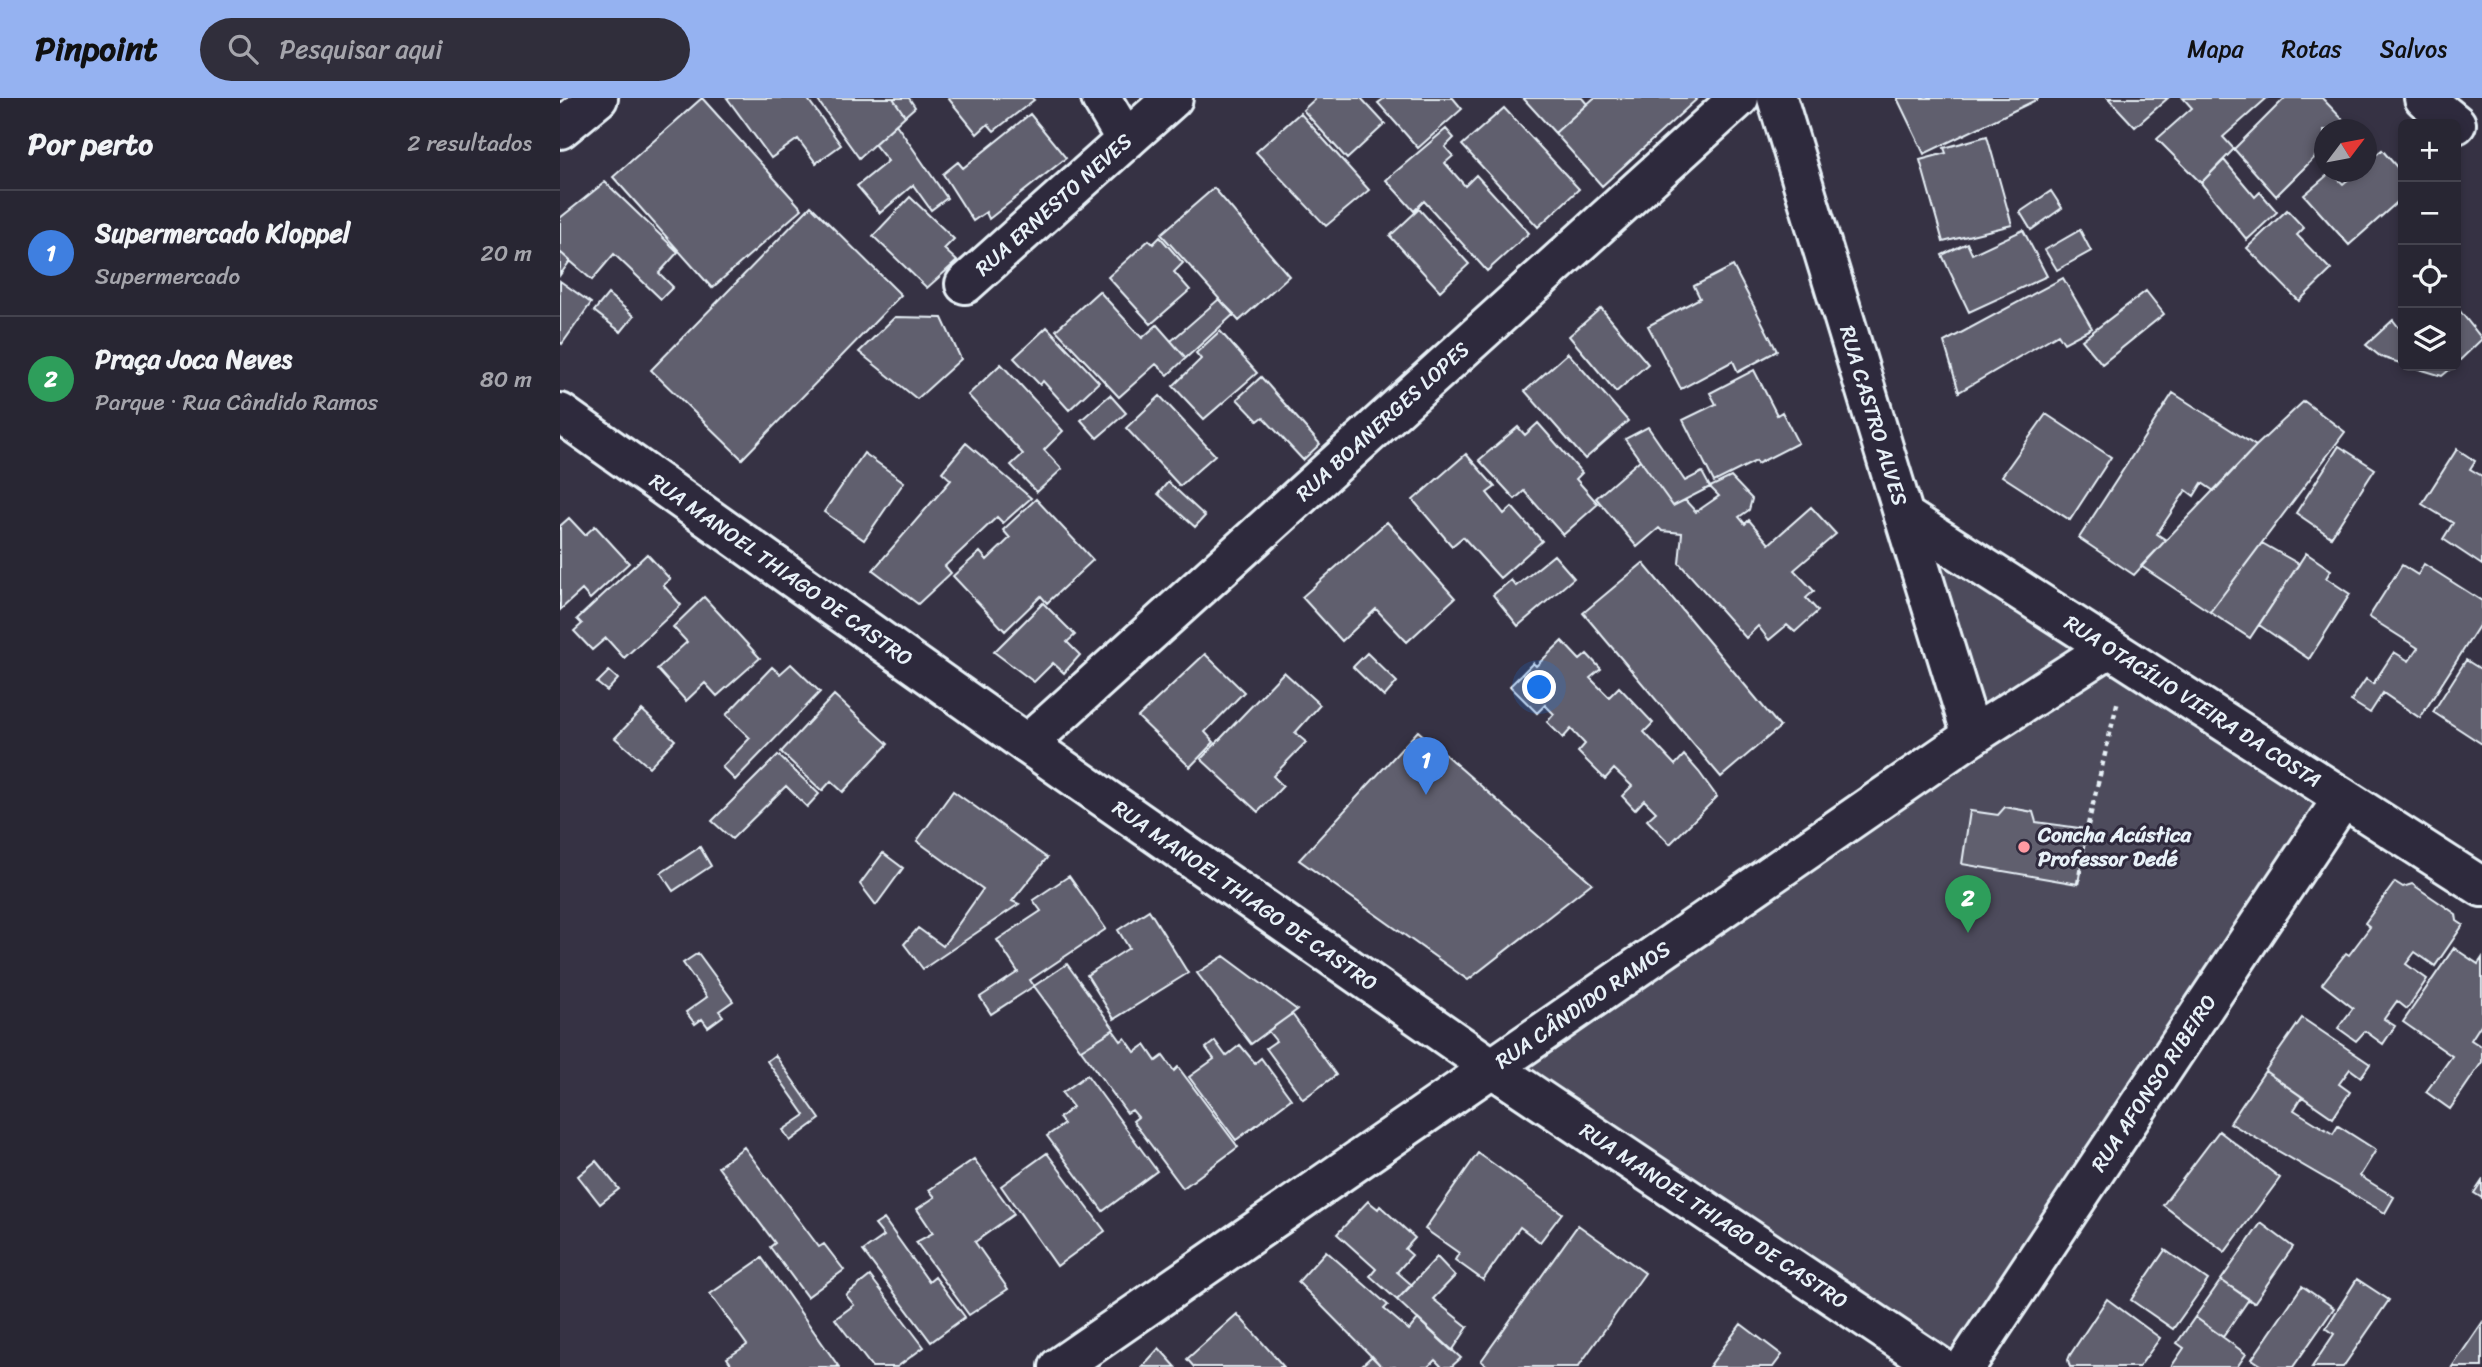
<!DOCTYPE html>
<html lang="pt">
<head>
<meta charset="utf-8">
<style>
	:root { --surface:#282633; --page:#302e3b; --text:#f1f3f6; --muted:#a5a5ac; --line:#44434e; --accent:#95b2f1 }
	body { margin:0; font-family:Sriracha,sans-serif; background:var(--page); color:var(--text) }
	.controls { position:absolute; right:21px; top:21px; display:grid; overflow:hidden; border-radius:10px; box-shadow:0 4px 10px #0003 }
	.controls button { width:63px; height:63px; display:grid; place-items:center; padding:0; border:0; border-bottom:2px solid var(--line); background:var(--surface); color:var(--text); font:35px sans-serif }
	.compass { position:absolute; left:1754px; top:21px; width:63px; height:63px; border-radius:50%; background:var(--surface); box-shadow:0 4px 10px #0003; rotate:58deg }
	.you { position:absolute; left:980px; top:590px; width:24px; height:24px; margin:-18px; border:5px solid #fff; border-radius:50%; background:#1a73e8; box-shadow:0 0 0 10px #1a73e833 }
	.badge { display:grid; place-items:center; width:46px; height:46px; border-radius:50%; background:var(--accent); color:#fff; font-size:23px; font-weight:700 }
	.pin { position:absolute; translate:-50% -58px; filter:drop-shadow(0 2px 4px #0008) }
	.pin::after { content:''; position:absolute; top:37px; width:24px; height:21px; background:inherit; clip-path:polygon(0 0,100% 0,50% 100%) }
	.list { margin:0; padding:0; list-style:none }
	h2 { display:flex; justify-content:space-between; align-items:center; height:91px; margin:0; padding:0 28px; font-size:30px }
	h2 small { font-size:23px; font-weight:400; color:var(--muted) }
	.list li { display:grid; grid-template-columns:46px 1fr auto; gap:21px; align-items:center; box-sizing:border-box; height:126px; padding:0 28px; border-top:2px solid var(--line) }
	.list b { display:block; font-size:26px; white-space:nowrap }
	.list p { margin:0; font-size:23px; white-space:nowrap; color:var(--muted) }
	.list em { font-size:23px; font-style:normal; color:var(--muted) }
	.icon { flex:none; width:38px; height:38px; fill:none; stroke:currentColor; stroke-width:2; stroke-linecap:round; stroke-linejoin:round }
	.map { position:relative; flex:none; width:1922px; height:1269px; overflow:hidden }
	header { display:flex; align-items:center; gap:42px; box-sizing:border-box; height:98px; padding:0 35px; background:var(--accent); color:#111 }
	header strong { font-size:33px }
	nav { display:flex; gap:38px; margin-inline-start:auto; font-size:24px }
	.search { width:490px; height:63px; background:var(--page); display:flex; align-items:center; gap:18px; box-sizing:border-box; padding:0 24px; border-radius:38px; color:var(--muted); font-size:26px }
	main { display:flex }
	aside { flex:1; background:var(--surface) }
	.map>svg:first-child { display:block }
</style>
</head>
<body>
<header>
<strong>Pinpoint</strong>
<div class="search"><svg class="icon" aria-label="search" viewBox="0 0 24 24"><circle cx="10" cy="10" r="6"/><path d="M15 15l6 6"/></svg>Pesquisar aqui</div>
<nav><a>Mapa</a><a>Rotas</a><a>Salvos</a></nav>
</header>
<main>
<aside>
<h2>Por perto<small>2 resultados</small></h2>
<ul class="list">
<li><span class="badge" style="background:#3f7fe0">1</span><div><b>Supermercado Kloppel</b><p>Supermercado</p></div><em>20 m</em></li>
<li><span class="badge" style="background:#2e9e5b">2</span><div><b>Praça Joca Neves</b><p>Parque · Rua Cândido Ramos</p></div><em>80 m</em></li>
</ul>
</aside>
<div class="map">
<svg width="1922" height="1269" viewBox="0 0 1922 1269">
	<rect width="100%" height="100%" fill="#363244"/>
	<filter id="ink" filterUnits="userSpaceOnUse"><feTurbulence type="fractalNoise" baseFrequency=".0143" numOctaves="2"/><feDisplacementMap in="SourceGraphic" scale="14" xChannelSelector="R" yChannelSelector="G"/><feConvolveMatrix kernelMatrix="1 2 1 2 8 2 1 2 1" color-interpolation-filters="sRGB"/></filter>
	<g filter="url(#ink)">
		<path fill="#4d4b5c" stroke="#9a9eaa" stroke-width="2" d="M1344,418L1783,700L1404,1269L931,969L1428,629Z"/>
		<path fill="#605e6e" stroke="#e8f1f8" stroke-width="2" d="M142,0L242,111L152,190L53,79Z
			M167,0H247L281,47L256,65L238,41L211,60Z
			M256,0H333L345,18L299,60Z
			M333,0H349L355,9L345,18Z
			M388,0H472L474,2L434,33L428,26L417,36Z
			M756,0H801L825,26L787,61L743,12Z
			M825,0H893L902,11L858,50L818,5Z
			M963,0H1022L1027,6L995,35Z
			M1034,0H1138L1042,88L995,35Z
			M1337,0H1478V1L1364,56Z
			M1548,0H1608L1575,29Z
			M1623,0H1707L1663,39L1674,51L1641,85L1597,41L1632,10Z
			M1725,0H1762L1788,27L1784,32H1764V50L1716,98L1674,51Z
			M944,10L1019,91L978,129L902,47Z
			M740,15L809,92L766,128L696,54Z
			M470,16L506,60L429,121L426,114L413,123L383,76L398,64L403,70Z
			M336,26L387,100L371,112L353,87L320,115L297,88L328,63L314,46Z
			M886,31L894,40L885,49L893,58L885,65L905,88L916,77L969,135L927,173L864,103L854,113L826,82Z
			M1427,38L1452,127L1383,144L1360,62L1386,55L1384,50Z
			M1822,52L1843,76V99L1789,147L1744,97L1771,74L1783,86L1797,74H1806V65Z
			M1664,62L1695,99L1700,94L1717,114L1687,142L1641,85Z
			M45,84L118,154L99,175L113,189L101,201L54,156L32,182L0,154V120Z
			M654,90L729,178L679,223L601,136Z
			M1491,93L1502,110L1471,132L1460,114Z
			M350,99L394,141L384,151L397,163L367,190L313,138Z
			M251,108L341,197L182,361L91,272Z
			M859,111L909,166L880,193L830,138Z
			M1727,112L1744,130L1737,137L1771,172L1739,203L1687,150Z
			M1463,132L1487,178L1409,214L1382,157L1407,145L1412,156Z
			M1520,132L1531,153L1497,172L1485,152Z
			M600,139L623,165L614,174L630,192L591,226L548,179L589,142L593,146Z
			M0,154L10,163L0,177Z
			M1173,168L1217,253L1178,274L1173,263L1121,291L1088,228L1140,200L1134,188Z
			M1503,180L1532,230L1504,245L1498,236L1399,294L1384,244Z
			M0,183L31,205L2,246L0,244Z
			M539,193L582,240L597,227L626,260L608,277L596,266L559,299L496,232Z
			M1586,193L1604,216L1542,266L1522,242Z
			M48,196L74,218L61,234L34,213Z
			M659,201L674,216L626,260L611,243Z
			M1896,208L1922,241L1896,266Z
			M1041,210L1088,266L1056,294L1009,238Z
			M335,219L382,220L401,261L357,301L299,254Z
			M1833,222L1840,231L1843,229V266L1821,259L1806,247Z
			M487,229L539,284L509,312L483,283L480,287L454,260Z
			M660,233L697,275L644,321L613,288L641,261L636,255Z
			M1008,255L1068,323L1025,361L965,293Z
			M441,266L503,333L484,352L502,371L477,394L451,367L463,356L408,297Z
			M1849,268H1894L1882,278Z
			M1194,272L1217,317L1222,314L1238,345L1197,366L1196,363L1154,384L1123,322L1156,306L1150,295Z
			M701,279L760,346L743,362L703,319L698,323L677,301Z
			M1613,295L1696,348L1654,393L1642,385L1634,398L1626,392L1597,436L1606,442L1574,477L1519,440Z
			M550,297L566,315L537,340L521,322Z
			M600,298L655,357L620,388L566,330Z
			M1744,303L1785,334L1650,514L1581,468L1696,348Z
			M1486,316L1551,359L1510,422L1442,378Z
			M978,325L1022,375L1016,381L1038,406L1003,437L964,393L955,401L919,362L958,329L965,337Z
			M1088,329L1125,383L1142,374L1150,389L1113,408L1065,341Z
			M406,345L471,400L443,425L437,419L385,468L391,475L358,506L313,472L391,382L382,374Z
			M1779,348L1815,371L1771,439L1736,415Z
			M1897,351L1915,363L1910,371L1922,378V467L1883,441L1893,425L1862,406Z
			M304,355L344,384L304,442L264,414Z
			M906,356L935,389L927,395L944,416L952,409L982,443L940,480L903,439L892,448L853,402Z
			M1080,362L1113,408L1125,402L1136,414L1159,398L1150,389L1171,379L1192,401L1189,412L1179,419L1185,426L1189,422L1209,446L1251,409L1276,436L1234,472L1254,493L1246,500L1258,513L1235,534L1227,527L1209,542L1198,528L1186,540L1119,465L1122,435L1102,433L1099,430L1077,449L1036,400Z
			M608,384L645,418L635,429L598,396Z
			M476,401L533,462L487,505L481,498L445,533L393,478L420,454L427,462L450,440L443,432Z
			M9,420L25,437L35,428L69,465L30,501L22,492L0,512V428Z
			M827,424L895,500L847,544L816,511L782,543L742,499Z
			M1702,445L1739,466L1690,540L1650,514Z
			M1746,455L1771,472L1766,480L1790,496L1749,561L1699,527Z
			M87,456L110,481L103,487L121,507L64,560L46,540L32,552L14,533L22,526L17,521Z
			M994,457L1014,480L958,528L933,497L951,482L956,488Z
			M1083,465L1220,629L1161,679L1023,515Z
			M1864,466L1922,503V523L1860,620L1823,595L1810,615L1791,603L1806,581L1813,586L1834,554L1849,563L1858,550L1809,519L1842,467L1858,477Z
			M144,499L200,560L157,598L145,585L126,603L97,571L127,544L113,529Z
			M483,505L515,537L507,544L520,557L504,575L493,565L474,584L434,554Z
			M1002,543L1020,562L1027,556L1041,571L1030,580L1049,599L1059,589L1093,625L1084,634L1115,667L1124,657L1139,674L1157,699L1110,746L1087,722L1096,714L1084,702L1075,712L1062,698L1072,688L1054,671L1045,681L1018,654L1025,646L1011,631L1003,640L987,624L994,616L985,607L977,615L950,588L973,565L976,568Z
			M807,555L837,584L824,599L793,569Z
			M645,556L684,594L645,634L654,644L630,669L578,619Z
			M1906,562L1922,572V646L1873,614Z
			M231,566L260,594L175,682L162,669L190,640L166,617L212,569L220,576Z
			M49,573L58,581L47,593L37,585Z
			M724,574L760,607L735,635L746,644L713,678L723,688L698,714L641,661Z
			M274,597L328,646L283,694L271,683L262,693L221,654Z
			M82,612L115,642L89,669L55,640Z
			M858,633L1032,785L908,882L739,762Z
			M218,657L259,696L247,709L226,688L172,741L152,723Z
			M393,693L487,760L452,803L459,806L363,871L344,846L358,830L383,848L423,791L357,743Z
			M1445,709L1473,714L1476,724L1527,731L1518,786L1402,766L1410,713L1438,717Z
			M140,749L151,768L113,793L101,775Z
			M323,755L343,770L316,807L300,786Z
			M509,778L546,831L470,882L474,888L431,916L420,899L458,874L437,842L481,813L473,802Z
			M1835,784L1843,789L1852,786L1896,816L1897,823L1903,827L1875,868L1855,854L1846,866L1867,881L1847,911L1837,903L1824,921L1835,928L1823,946L1805,933L1796,943L1778,930L1793,910L1762,886L1786,855L1789,857L1810,829L1805,825Z
			M589,812L628,875L554,921L527,877L569,850L558,832Z
			M1894,850L1918,866L1922,860V925L1911,942L1922,949V964L1890,1011L1866,994L1892,958L1843,924Z
			M138,855L173,903L159,913L163,918L148,929L142,921L135,926L126,914L147,899L123,865Z
			M664,858L737,912L691,946L637,875Z
			M507,866L554,931L521,952L474,888Z
			M732,916L776,977L743,1001L706,950L716,943L708,933Z
			M1742,920L1810,966L1801,979L1790,971L1779,986L1790,994L1773,1020L1705,973Z
			M553,932L561,943L565,940L575,954L585,947L596,963L603,958L614,973L618,969L678,1049L623,1090L573,1023L578,1019L572,1012L567,1015L521,952Z
			M655,943L666,958L680,947L695,965L701,960L731,1001L676,1042L629,979L654,961L646,950Z
			M215,957L260,1021L230,1043L223,1032L245,1017L207,963Z
			M1705,973L1742,999L1734,1012L1773,1036L1778,1028L1816,1052L1800,1078L1834,1099L1825,1115L1670,1025Z
			M527,977L597,1073L543,1113L487,1038L504,1026L499,1020L513,1009L502,995Z
			M1659,1033L1720,1080L1665,1154L1603,1107Z
			M184,1049L259,1149L264,1146L284,1172L247,1199L210,1149L215,1145L158,1069Z
			M487,1055L545,1133L497,1168L441,1088Z
			M918,1055L1002,1115L980,1144L960,1129L923,1182L895,1162L899,1155L865,1131Z
			M414,1061L454,1116L415,1144L448,1191L409,1217L356,1144L373,1135L357,1111L375,1099L369,1092Z
			M36,1063L59,1091L40,1106L18,1078Z
			M1922,1083V1100L1914,1095Z
			M808,1103L818,1111L820,1108L855,1140L845,1151L852,1157L837,1174L852,1187L837,1202L810,1178L816,1171L777,1136Z
			M324,1121L369,1184L375,1179L405,1219L371,1244L303,1153L324,1138L315,1127Z
			M1701,1125L1733,1149L1694,1205L1661,1182Z
			M1018,1127L1085,1175L1018,1269H929L921,1263Z
			M1605,1152L1648,1182L1613,1231L1571,1202Z
			M766,1153L828,1207L824,1211L849,1232L858,1221L901,1260L891,1269H882L875,1262L868,1269H822L738,1184Z
			M877,1159L895,1178L873,1201L908,1229L892,1253L837,1202Z
			M202,1160L279,1269H173L167,1260L187,1247L150,1196Z
			M310,1178L364,1249L337,1269H312L275,1221L294,1207L286,1197Z
			M1797,1181L1829,1202L1783,1269H1752L1774,1236L1766,1230Z
			M1661,1182L1689,1201L1663,1239L1635,1219Z
			M1742,1188L1774,1210L1733,1269H1704L1692,1261Z
			M1547,1201L1600,1240L1579,1269H1510L1508,1262L1510,1257Z
			M677,1216L724,1269H634L627,1261Z
			M1635,1219L1686,1256L1677,1269H1611L1624,1250L1617,1245Z
			M1922,1225V1269H1892Z
			M1181,1226L1222,1257L1213,1269H1149Z
			M599,1250L616,1269H582Z
			M812,1258L822,1269H800Z"/>
		<g fill="none" stroke-linecap="round" stroke-linejoin="round">
			<defs>
				<g id="minor">
					<path d="M541,0L566,42"/>
					<path d="M1864,0L1896,26"/>
					<path d="M0,31L38,0"/>
					<path id="s1" d="M405,186L613,0"/>
					<path id="s2" d="M0,315L467,646L931,969"/>
					<path id="s3" d="M467,646L1179,0"/>
				</g>
				<g id="tertiary">
					<path d="M1344,418L1412,638"/>
					<path id="s4" d="M931,969L1380,1269"/>
					<path id="s5" d="M499,1269L1412,638L1549,550"/>
				</g>
				<g id="secondary">
					<path id="s6" d="M1217,0L1344,418L1922,789"/>
					<path id="s7" d="M1405,1269L1783,700"/>
				</g>
			</defs>
			<use href="#minor" stroke="#e8f1f8" stroke-width="44"/>
			<use href="#tertiary" stroke="#e8f1f8" stroke-width="44"/>
			<use href="#secondary" stroke="#e8f1f8" stroke-width="44"/>
			<path stroke="#e8f1f8" stroke-width="4.5" stroke-dasharray="5 5" stroke-linecap="butt" d="M1518,786L1527,731L1558,602"/>
			<use href="#minor" stroke="#2f2a3d" stroke-width="38"/>
			<use href="#tertiary" stroke="#2f2a3d" stroke-width="38"/>
			<use href="#secondary" stroke="#2f2a3d" stroke-width="38"/>
		</g>
	</g>
	<circle fill="#ff9aa2" stroke="#2f2a3d" stroke-width="2.5" cx="1464" cy="749" r="7"/>
	<g text-anchor="middle" stroke-width="6" stroke-linejoin="round" paint-order="stroke">
		<g font-size="21" fill="#e8f1f8" stroke="#2f2a3d">
			<text dy="7" stroke="none"><textPath href="#s1" startOffset="119">RUA ERNESTO NEVES</textPath></text>
			<text dy="7" stroke="none"><textPath href="#s6" startOffset="332">RUA CASTRO ALVES</textPath></text>
			<text dy="7" stroke="none"><textPath href="#s3" startOffset="480">RUA BOANERGES LOPES</textPath></text>
			<text dy="7" stroke="none"><textPath href="#s2" startOffset="271">RUA MANOEL THIAGO DE CASTRO</textPath></text>
			<text dy="7" stroke="none"><textPath href="#s6" startOffset="780">RUA OTACÍLIO VIEIRA DA COSTA</textPath></text>
			<text dy="7" stroke="none"><textPath href="#s2" startOffset="838">RUA MANOEL THIAGO DE CASTRO</textPath></text>
			<text dy="7" stroke="none"><textPath href="#s5" startOffset="637">RUA CÂNDIDO RAMOS</textPath></text>
			<text dy="7" stroke="none"><textPath href="#s7" startOffset="341">RUA AFONSO RIBEIRO</textPath></text>
			<text dy="7" stroke="none"><textPath href="#s4" startOffset="268">RUA MANOEL THIAGO DE CASTRO</textPath></text>
		</g>
		<g font-size="21" font-weight="bold" fill="#e8f1f8" stroke="#2f2a3d" text-anchor="start">
			<text x="1478" y="744">Concha Acústica<tspan x="1478" dy="24">Professor Dedé</tspan></text>
		</g>
	</g>
</svg>
<div class="controls">
<button>+</button>
<button>−</button>
<button><svg class="icon" aria-label="locate" viewBox="0 0 24 24"><circle cx="12" cy="12" r="6"/><path d="M12 2v4M12 18v4M2 12h4M18 12h4"/></svg></button>
<button><svg class="icon" aria-label="layers" viewBox="0 0 24 24"><path d="M12 4l9 5-9 5-9-5zM3 14l9 5 9-5"/></svg></button>
</div>
<svg class="compass" viewBox="-18 -18 36 36"><path d="M0-13l5 13h-10z" fill="#e53935"/><path d="M0 13l5-13h-10z" fill="#a5a5ac"/></svg>
<div class="you"></div>
<div class="pin badge" style="left:866px;top:697px;background:#3f7fe0">1</div>
<div class="pin badge" style="left:1408px;top:835px;background:#2e9e5b">2</div>
</div>
</main>
</body>
</html>
